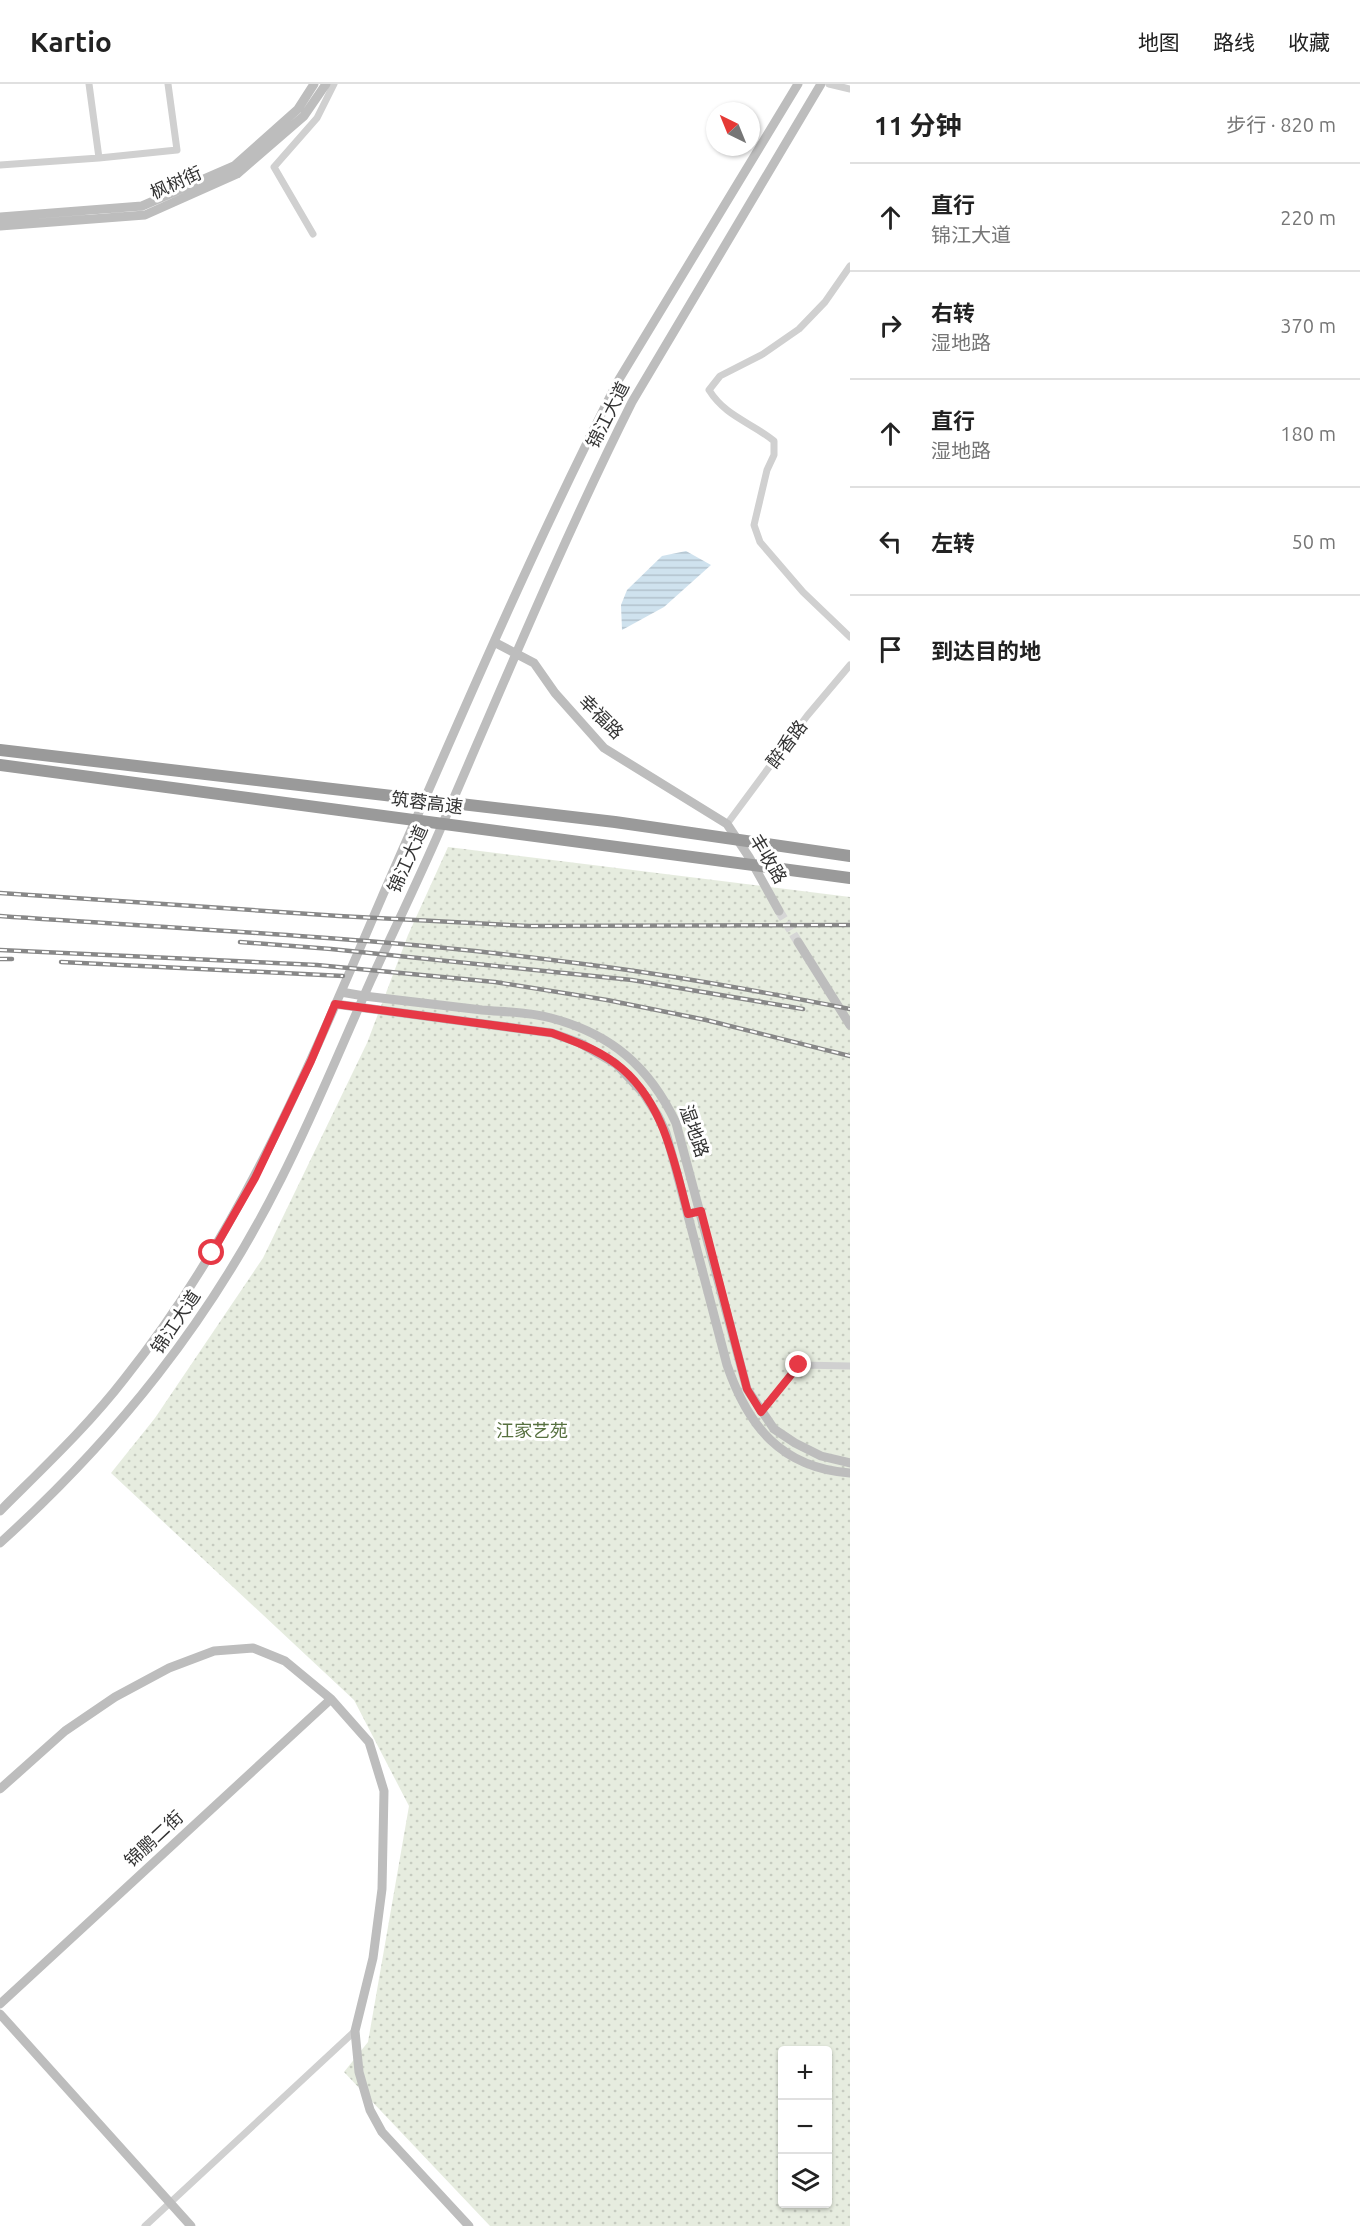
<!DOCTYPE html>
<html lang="zh">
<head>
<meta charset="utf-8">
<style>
	:root { --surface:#fff; --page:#f6f6f6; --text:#222; --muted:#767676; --line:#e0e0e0 }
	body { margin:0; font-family:Ubuntu,"Noto Sans SC",sans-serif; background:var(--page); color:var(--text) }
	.controls { position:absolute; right:18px; bottom:18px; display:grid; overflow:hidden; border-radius:6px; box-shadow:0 2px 4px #0004 }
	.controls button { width:54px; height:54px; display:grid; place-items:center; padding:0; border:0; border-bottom:2px solid var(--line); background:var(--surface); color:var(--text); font:30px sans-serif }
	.compass { position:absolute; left:706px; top:18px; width:54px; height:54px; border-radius:50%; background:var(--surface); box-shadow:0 2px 4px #0004; rotate:317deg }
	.stop { position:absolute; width:18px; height:18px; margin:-14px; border:4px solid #e63946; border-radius:50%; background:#fff }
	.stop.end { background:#e63946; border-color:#fff; box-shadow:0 2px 6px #0008 }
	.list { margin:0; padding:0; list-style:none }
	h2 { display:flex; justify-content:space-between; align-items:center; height:78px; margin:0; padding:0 24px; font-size:26px }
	h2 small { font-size:20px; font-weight:400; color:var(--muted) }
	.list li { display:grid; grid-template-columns:39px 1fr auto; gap:18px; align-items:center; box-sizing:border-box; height:108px; padding:0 24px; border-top:2px solid var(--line) }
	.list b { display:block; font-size:22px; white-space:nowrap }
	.list p { margin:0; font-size:20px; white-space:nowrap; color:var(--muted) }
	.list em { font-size:20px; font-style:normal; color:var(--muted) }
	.icon { flex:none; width:33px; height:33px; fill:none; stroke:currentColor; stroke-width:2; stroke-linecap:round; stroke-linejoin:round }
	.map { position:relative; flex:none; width:850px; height:2142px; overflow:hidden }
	header { display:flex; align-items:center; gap:36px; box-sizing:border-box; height:84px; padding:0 30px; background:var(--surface); border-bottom:2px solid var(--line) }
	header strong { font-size:28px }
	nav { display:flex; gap:33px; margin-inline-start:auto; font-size:21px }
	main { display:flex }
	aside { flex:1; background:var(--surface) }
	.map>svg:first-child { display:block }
</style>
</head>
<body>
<header>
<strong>Kartio</strong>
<nav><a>地图</a><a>路线</a><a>收藏</a></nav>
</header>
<main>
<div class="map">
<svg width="850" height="2142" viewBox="0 0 850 2142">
	<defs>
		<pattern id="park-dots" width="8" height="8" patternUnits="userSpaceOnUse" patternTransform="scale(1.5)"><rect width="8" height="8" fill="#e6ecdf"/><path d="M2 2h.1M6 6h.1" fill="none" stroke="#c6cbc0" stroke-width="1.8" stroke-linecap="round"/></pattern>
		<pattern id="water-rules" width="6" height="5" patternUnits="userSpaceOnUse" patternTransform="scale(1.5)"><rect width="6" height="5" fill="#cfe2ee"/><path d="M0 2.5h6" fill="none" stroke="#b2c2cd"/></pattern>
	</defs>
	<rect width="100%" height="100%" fill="#fff"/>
	<path fill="url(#park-dots)" fill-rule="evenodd" d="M448,763L850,813V2142H490L344,1988L368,1958L409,1722L354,1616L111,1389L155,1334L263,1174L367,959L408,851ZM782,1966H828V2120H782Z"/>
	<path fill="url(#water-rules)" d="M686,467L711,481L664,523L622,546L621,521L627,506L662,472Z"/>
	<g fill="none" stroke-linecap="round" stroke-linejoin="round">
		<path stroke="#d6d6d6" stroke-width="9" stroke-dasharray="9 4.5" stroke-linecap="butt" d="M779,827L798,858"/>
		<path stroke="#d0d0d0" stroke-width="7" d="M89,0L99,74
			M829,0L850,5
			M0,81L99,74L177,66L168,0
			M313,150L274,83L317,34L334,0
			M850,182L825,218L799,245L763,270L720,292L709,306C726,333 751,338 774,357V371L767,386L754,441L760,458L803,508L850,553
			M727,740L807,632L850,581
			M761,1328L799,1281L850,1282
			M145,2142L355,1947"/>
		<path stroke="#bdbdbd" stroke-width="9" d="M0,133L142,122L234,82L298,25L314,0
			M0,142L145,131L237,90L304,32L326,0
			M494,558L534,579L555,609L604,664L727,740L749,773L779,827
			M798,858L850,941
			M341,908L364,912C403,917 443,921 482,926C505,928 529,928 551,934C611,950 649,982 676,1039L747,1305L774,1345L795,1359L821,1372L850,1379
			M335,920L552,949L580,959L616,980L644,1010L658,1032L666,1049L674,1078L727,1281C748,1342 781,1384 850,1389
			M0,1427C43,1384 88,1342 125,1294C240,1150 310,980 382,813C458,639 532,465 618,297L798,0
			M0,1459C117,1353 210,1237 281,1095C314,1030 341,963 371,896C394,846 418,797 440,746C502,603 562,458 632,318L821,0
			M0,1705L65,1647L115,1613L169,1584L214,1567L253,1564L263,1568L285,1577L331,1615L369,1658L384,1707L382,1805L373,1874L355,1947L359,1988L370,2026L382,2048L469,2142
			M0,1920L331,1615
			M0,1930L191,2142"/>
		<path stroke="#9a9a9a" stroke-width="12" d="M0,666L615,738L850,772
			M0,681L850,794"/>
		<defs>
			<path id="rail" d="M0,809L339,832L529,842L850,841
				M0,832C197,846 395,854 591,881C678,892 764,908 850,925
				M240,858L331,865L632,896L803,925
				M0,866L317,881L495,898L607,916L706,936L850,972
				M0,875H12
				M61,878L343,892"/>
		</defs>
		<use href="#rail" stroke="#888" stroke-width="4.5"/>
		<use href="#rail" stroke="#fff" stroke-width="2" stroke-dasharray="7" stroke-linecap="butt"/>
	</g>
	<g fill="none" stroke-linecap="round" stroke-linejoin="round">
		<path stroke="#e63946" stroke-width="8" d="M212,1169L255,1094L311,977L335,920L552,949C574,957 596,965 615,979C663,1014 674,1077 688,1130L701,1127L747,1305L761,1328L799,1281"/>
	</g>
	<g text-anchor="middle" stroke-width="6" stroke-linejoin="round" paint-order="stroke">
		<g font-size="18" fill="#333" stroke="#fff">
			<text transform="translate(176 99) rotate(-24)" y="6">枫树街</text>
			<text transform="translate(608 331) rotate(-63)" y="6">锦江大道</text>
			<text transform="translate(601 633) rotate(45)" y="6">幸福路</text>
			<text transform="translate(787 660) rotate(-53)" y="6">醉香路</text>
			<text transform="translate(427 719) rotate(7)" y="6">筑蓉高速</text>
			<text transform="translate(408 775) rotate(-66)" y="6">锦江大道</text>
			<text transform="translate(768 775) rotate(59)" y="6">丰收路</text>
			<text transform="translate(694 1047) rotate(71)" y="6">湿地路</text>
			<text transform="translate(176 1238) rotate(-56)" y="6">锦江大道</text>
			<text transform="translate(154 1755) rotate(-43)" y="6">锦鹏二街</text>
		</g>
		<g font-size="18" fill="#56703f" stroke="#fff">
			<text x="532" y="1353">江家艺苑</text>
		</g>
	</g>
</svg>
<div class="controls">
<button>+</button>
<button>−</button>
<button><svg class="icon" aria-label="layers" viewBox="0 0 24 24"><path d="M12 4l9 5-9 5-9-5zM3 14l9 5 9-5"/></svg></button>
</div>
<svg class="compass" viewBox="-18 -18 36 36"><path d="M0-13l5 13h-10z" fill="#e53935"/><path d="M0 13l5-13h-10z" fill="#767676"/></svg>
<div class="stop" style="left:212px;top:1169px"></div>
<div class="stop end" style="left:799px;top:1281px"></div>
</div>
<aside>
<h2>11 分钟<small>步行 · 820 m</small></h2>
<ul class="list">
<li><svg class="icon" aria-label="ahead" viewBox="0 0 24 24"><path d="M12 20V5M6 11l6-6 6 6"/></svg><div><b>直行</b><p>锦江大道</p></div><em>220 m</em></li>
<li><svg class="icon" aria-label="right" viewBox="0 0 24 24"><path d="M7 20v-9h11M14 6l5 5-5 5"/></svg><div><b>右转</b><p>湿地路</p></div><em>370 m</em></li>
<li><svg class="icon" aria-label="ahead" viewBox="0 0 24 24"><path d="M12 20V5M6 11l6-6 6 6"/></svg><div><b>直行</b><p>湿地路</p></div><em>180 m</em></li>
<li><svg class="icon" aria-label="left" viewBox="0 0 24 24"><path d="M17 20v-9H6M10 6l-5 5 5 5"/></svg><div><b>左转</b></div><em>50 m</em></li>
<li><svg class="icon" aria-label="arrive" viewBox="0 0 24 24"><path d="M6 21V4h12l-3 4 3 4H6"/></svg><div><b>到达目的地</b></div></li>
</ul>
</aside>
</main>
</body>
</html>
